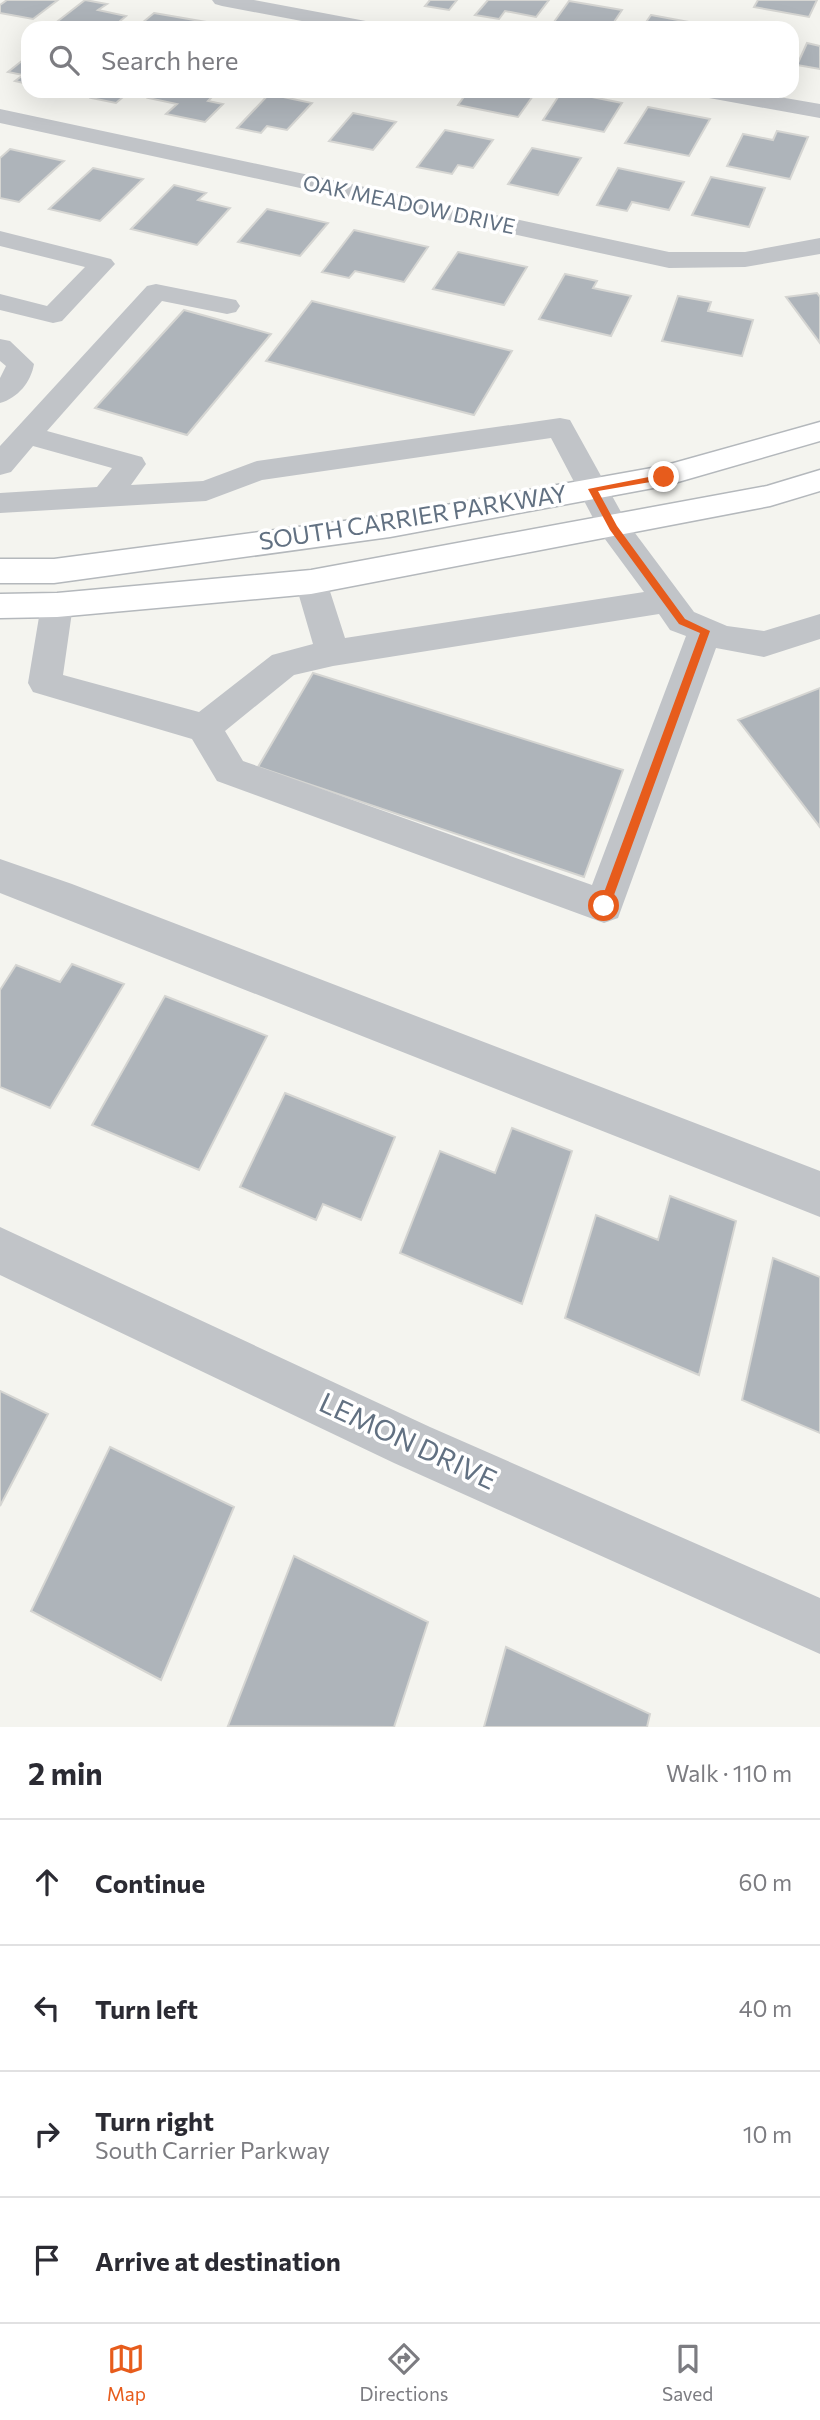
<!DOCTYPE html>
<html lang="en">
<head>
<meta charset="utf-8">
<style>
	:root { --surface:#fff; --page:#f7f7f7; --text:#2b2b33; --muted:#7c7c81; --line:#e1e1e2; --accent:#e75c1c }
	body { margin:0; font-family:Commissioner,sans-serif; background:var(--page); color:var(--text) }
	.stop { position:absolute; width:21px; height:21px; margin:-16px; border:5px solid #e75c1c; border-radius:50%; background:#fff }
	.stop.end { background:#e75c1c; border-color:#fff; box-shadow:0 2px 7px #0008 }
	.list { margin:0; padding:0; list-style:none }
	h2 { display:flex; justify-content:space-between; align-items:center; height:91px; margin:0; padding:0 28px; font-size:30px }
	h2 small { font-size:23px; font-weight:400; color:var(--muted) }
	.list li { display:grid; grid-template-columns:46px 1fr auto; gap:21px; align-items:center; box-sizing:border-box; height:126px; padding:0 28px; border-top:2px solid var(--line) }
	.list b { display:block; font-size:26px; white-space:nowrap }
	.list p { margin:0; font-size:23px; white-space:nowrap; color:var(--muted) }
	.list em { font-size:23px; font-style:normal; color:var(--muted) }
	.icon { flex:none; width:38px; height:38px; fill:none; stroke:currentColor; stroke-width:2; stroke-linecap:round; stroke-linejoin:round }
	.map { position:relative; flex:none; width:820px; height:1727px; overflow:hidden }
	.search { position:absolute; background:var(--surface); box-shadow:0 7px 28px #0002; left:21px; right:21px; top:21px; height:77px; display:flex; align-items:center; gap:18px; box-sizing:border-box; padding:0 24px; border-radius:21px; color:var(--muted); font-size:26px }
	.sheet { height:595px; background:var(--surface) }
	nav { display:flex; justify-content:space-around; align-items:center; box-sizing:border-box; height:98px; border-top:2px solid var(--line); background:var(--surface); font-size:19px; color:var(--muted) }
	nav a { display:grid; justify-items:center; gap:4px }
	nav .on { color:var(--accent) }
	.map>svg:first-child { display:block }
</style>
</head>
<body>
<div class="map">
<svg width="820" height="1727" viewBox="0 0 820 1727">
	<rect width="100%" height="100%" fill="#f4f4ef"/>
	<path fill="#aeb4ba" stroke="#d5d5d2" stroke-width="2" d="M7,0H58L33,19L0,13V5Z
		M85,0L107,4L98,10L126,16L112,28H49Z
		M430,0H457L449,10L425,6Z
		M488,0H549L536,17L505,11L499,19L475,15Z
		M758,0H817L809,17L754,7Z
		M569,1L622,10L610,28H583L554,22Z
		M154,13L206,22L200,28H136Z
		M651,15L705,25L703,28H642Z
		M807,43L820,46V69L797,65Z
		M28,56V84L15,81L23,75L8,72Z
		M99,91H130L116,103L91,98Z
		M155,91H218L208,101L223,104L205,122L166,114L177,104L148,98Z
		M391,91H430L424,97Z
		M468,91H527L535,93L518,117L458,105Z
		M562,91L622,103L604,132L543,120Z
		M269,94L312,103L287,130L267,126L261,133L237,128Z
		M648,107L710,119L689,156L625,143Z
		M353,113L396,122L373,150L329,141Z
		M445,130L493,140L473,168L458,165L452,174L417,167Z
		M777,131L808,137L790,179L727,166L743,134L773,140Z
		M532,148L581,158L558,195L508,184Z
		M10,149L64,161L19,202L0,198V158Z
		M93,168L143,179L100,221L49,209Z
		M618,168L684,182L669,210L632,202L627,211L597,205Z
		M711,177L765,188L749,227L692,215Z
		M174,185L206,193L198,200L230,208L197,245L131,229Z
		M267,209L328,223L300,256L238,242Z
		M354,230L428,247L404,282L355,271L349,278L322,272Z
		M458,252L527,267L504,305L433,289Z
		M565,274L597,281L593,288L631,296L611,336L539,319Z
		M817,293L820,297V343L786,297Z
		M678,296L711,302L708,311L753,320L742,356L662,341Z
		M312,301L512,351L474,415L266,361Z
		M184,310L271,334L187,435L95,408Z
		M313,673L623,770L584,877L258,767Z
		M820,688V827L738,720Z
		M72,964L124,984L50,1108L0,1087V990L16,965L60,982Z
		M165,996L267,1036L199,1170L92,1125Z
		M285,1093L395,1137L361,1220L323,1204L316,1220L240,1187Z
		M512,1128L572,1151L522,1304L400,1253L440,1151L495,1173Z
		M670,1196L736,1221L699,1375L565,1318L596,1215L658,1240Z
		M773,1258L820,1277V1433L742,1400Z
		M0,1391L48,1414L0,1506Z
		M110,1447L234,1507L161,1680L31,1611Z
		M294,1556L428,1622L394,1727L228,1726Z
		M506,1647L650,1714L647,1727H484Z"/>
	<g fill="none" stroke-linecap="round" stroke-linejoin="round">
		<defs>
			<path id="major" d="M820,422V441L664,486L390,537L54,583H0V559H54L390,515L663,466Z
				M820,470V491L770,506L311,594L57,617L0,618V594L57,593L311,570L767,486Z"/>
		</defs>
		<use href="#major" stroke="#b4b8bc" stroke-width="3"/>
		<path fill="#c1c4c8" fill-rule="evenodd" d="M212,0H254L371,22L378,24L381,28H339L222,6L215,4Z
			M698,91H745L820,104V118L709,98L701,96Z
			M0,109L669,252H745L820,238V254L745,267L669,268L0,123Z
			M0,231L111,259L115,264L62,321L53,323L0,310V294L47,306L85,267L0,246Z
			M156,284L236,300L240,306L236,312L227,314L162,301L47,431L142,457L146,464L131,485L203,481L257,461L560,418L570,420L626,521L694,612L727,626L764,631L820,614V639L764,657L716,648L618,918L604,923L217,781L192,739L33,692L28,683L41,605L45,596L57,593L69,596L73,605L63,675L199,712L272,655L313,644L295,582L300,574L311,570L322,574L327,582L345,638L644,592L602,535L551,438L262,480L206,501L0,513V493L97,487L112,468L33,446L11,472L0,475V446L147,286ZM659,614L670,630L686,636L592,885L243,761L225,731L294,675L333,666Z
			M0,339L10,341L34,364C31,382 18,398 0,403V378L6,366L0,361Z
			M0,859L72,884L820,1171V1217L0,893Z
			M0,1227L430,1427L820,1598V1654L394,1463L0,1275Z"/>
		<use href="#major" fill="#fff" fill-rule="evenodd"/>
	</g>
	<path fill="#e75c1c" d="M664,474L669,477L668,479L598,491L617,526L685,619L710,631L610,906L604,912L599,906L700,633L679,624L610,530L588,489Z"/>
	<g text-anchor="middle" stroke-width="7" stroke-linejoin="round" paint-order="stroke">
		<g font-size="21" fill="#627182" stroke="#fff">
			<text transform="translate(409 205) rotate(12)" y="7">OAK MEADOW DRIVE</text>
		</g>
		<g font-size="24" fill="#627182" stroke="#fff">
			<text transform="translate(413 518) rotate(-9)" y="8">SOUTH CARRIER PARKWAY</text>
		</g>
		<g font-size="28" fill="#627182" stroke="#fff">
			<text transform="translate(408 1441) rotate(25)" y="10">LEMON DRIVE</text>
		</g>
	</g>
</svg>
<div class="stop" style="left:604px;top:906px"></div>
<div class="stop end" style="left:664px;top:477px"></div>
<div class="search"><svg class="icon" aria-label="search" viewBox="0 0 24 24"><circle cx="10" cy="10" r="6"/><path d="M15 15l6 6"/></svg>Search here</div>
</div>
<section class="sheet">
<h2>2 min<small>Walk · 110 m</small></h2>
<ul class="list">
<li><svg class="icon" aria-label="ahead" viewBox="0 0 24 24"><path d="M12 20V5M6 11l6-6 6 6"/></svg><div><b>Continue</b></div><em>60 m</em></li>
<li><svg class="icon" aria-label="left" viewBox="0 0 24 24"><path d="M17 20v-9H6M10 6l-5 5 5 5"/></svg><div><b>Turn left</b></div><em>40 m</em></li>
<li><svg class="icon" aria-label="right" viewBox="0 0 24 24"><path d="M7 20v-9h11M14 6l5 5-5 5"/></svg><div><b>Turn right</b><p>South Carrier Parkway</p></div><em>10 m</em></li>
<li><svg class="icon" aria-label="arrive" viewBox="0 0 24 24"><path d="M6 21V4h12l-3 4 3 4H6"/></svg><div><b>Arrive at destination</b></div></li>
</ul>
</section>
<nav>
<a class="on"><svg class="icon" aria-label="map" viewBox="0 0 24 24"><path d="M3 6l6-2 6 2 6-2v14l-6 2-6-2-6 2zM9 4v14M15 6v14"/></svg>Map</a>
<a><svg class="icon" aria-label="directions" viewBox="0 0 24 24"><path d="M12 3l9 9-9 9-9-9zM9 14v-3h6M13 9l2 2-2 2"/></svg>Directions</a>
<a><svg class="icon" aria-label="saved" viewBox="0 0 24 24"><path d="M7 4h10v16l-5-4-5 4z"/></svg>Saved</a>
</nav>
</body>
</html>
